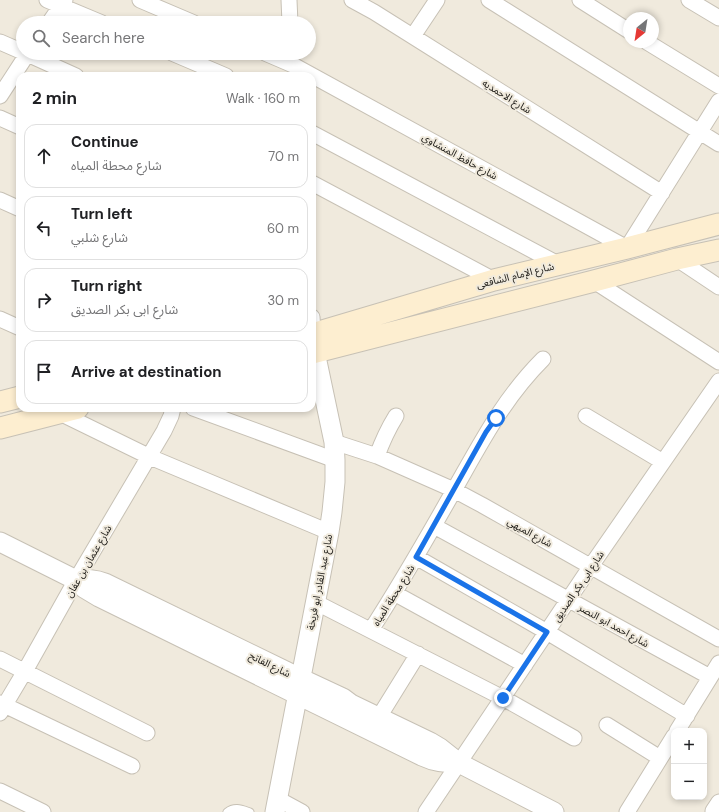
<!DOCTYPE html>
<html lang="en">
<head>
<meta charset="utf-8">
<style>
	:root { --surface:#fff; --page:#f2f2f2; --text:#202124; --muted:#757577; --line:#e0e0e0 }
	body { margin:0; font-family:"DM Sans","Noto Sans Arabic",sans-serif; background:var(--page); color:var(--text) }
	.controls { position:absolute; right:12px; bottom:12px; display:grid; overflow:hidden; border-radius:8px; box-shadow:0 2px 6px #0003 }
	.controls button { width:36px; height:36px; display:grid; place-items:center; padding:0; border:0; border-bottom:1px solid var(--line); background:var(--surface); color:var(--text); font:20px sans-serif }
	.compass { position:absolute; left:623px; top:12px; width:36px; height:36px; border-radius:50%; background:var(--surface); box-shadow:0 2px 6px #0003; rotate:210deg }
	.stop { position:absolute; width:12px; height:12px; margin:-9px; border:3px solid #1a73e8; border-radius:50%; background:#fff }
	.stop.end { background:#1a73e8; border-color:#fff; box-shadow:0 1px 4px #0008 }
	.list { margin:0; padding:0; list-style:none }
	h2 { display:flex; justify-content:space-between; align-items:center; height:52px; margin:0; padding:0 16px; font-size:17px }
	h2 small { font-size:13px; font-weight:400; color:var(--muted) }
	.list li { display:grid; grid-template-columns:26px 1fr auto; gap:12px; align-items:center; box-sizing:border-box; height:64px; margin:0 8px 8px; padding:0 8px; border:1px solid var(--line); border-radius:12px }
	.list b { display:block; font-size:15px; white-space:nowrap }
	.list p { margin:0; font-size:13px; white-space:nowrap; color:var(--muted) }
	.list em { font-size:13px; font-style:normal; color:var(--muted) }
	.icon { flex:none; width:22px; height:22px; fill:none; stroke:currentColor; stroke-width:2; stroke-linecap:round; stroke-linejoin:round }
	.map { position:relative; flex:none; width:719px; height:812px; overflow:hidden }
	.search { position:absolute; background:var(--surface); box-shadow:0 2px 6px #0003; left:16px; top:16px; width:300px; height:44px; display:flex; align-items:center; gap:10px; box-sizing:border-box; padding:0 14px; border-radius:22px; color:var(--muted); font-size:15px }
	.panel { position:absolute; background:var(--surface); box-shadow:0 2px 6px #0003; left:16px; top:72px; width:300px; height:340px; border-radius:12px }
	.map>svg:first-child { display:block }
</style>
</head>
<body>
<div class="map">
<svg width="719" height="812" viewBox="0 0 719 812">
	<rect width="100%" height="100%" fill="#f0eadd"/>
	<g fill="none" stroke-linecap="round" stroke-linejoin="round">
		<defs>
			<path id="service" d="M227,812C235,806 241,809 250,812"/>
			<path id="minor" d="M47,0L102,23
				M140,0L194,23
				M289,0L290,23
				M352,0L374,12L662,193
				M489,0L719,144
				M580,0L629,31
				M689,0L719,18
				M49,23L65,0
				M413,36L437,0
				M0,42L23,52
				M647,42L719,86
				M25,53L76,76
				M172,53L226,76
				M265,53L293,65L627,248L719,101
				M0,96L28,53
				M0,118L20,127
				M312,133L558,264
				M312,183L494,280
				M0,200L20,209
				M677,259L719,287
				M594,281L719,362
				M312,317L313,333
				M0,319L20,328
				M193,408L335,460
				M60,413L150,457L329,532
				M586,416L663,462
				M334,442L377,456L454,490L482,505L719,639
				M377,456C382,442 388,429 396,416
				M434,526L710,677
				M416,557L547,632L687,716
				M394,593L525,665
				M315,602L503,698L574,738
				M371,630C400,585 427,538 453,492C481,443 503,399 543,359
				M0,659L147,733
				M0,703L132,766
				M0,713L25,671L76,580L164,431L171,416L173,408
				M379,717L418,654
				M607,725L660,758
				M677,731L719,663
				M0,791L43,812
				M278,799L302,812
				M713,811L719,802
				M426,812L591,566L719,381
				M627,812L674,736"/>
			<path id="tertiary" d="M0,542L76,580L84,588L99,597L422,756C435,762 444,763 459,763
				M76,580C87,579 95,579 105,583L300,678L343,698L351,704L430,742L440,748L459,763L554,812
				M275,812L329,532L332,512L335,482V460L334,442L315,352"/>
			<path id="secondary" d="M312,334L494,280L627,248L719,224
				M312,353L594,281L677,259L719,250
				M0,402L20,397
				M0,428L78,408"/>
		</defs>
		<use href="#service" stroke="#c7c1b5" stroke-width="9"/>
		<use href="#minor" stroke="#c7c1b5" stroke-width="17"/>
		<use href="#tertiary" stroke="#c7c1b5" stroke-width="21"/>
		<use href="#secondary" stroke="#c7c1b5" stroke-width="23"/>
		<use href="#service" stroke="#fff" stroke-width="7"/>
		<use href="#minor" stroke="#fff" stroke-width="15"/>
		<use href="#tertiary" stroke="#fff" stroke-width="19"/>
		<use href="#secondary" stroke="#fdeed0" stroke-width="21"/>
	</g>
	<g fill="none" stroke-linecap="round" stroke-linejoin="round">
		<path stroke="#1a73e8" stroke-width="5" d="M496,418L486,432L416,557L547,632L503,698"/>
	</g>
	<g text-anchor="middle" stroke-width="4" stroke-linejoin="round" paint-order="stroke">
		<g font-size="10" fill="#181612" stroke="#f0eadd">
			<text transform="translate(507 96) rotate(32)" y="4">شارع الاحمديه</text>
			<text transform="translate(460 156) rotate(29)" y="4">شارع حافظ المنشاوي</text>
			<text transform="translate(515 275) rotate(-14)" y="4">شارع الإمام الشافعى</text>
			<text transform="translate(530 532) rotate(29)" y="4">شارع الميهي</text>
			<text transform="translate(88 561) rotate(-60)" y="4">شارع عثمان بن عفان</text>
			<text transform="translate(319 582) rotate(-79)" y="4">شارع عبد القادر ابو فريخة</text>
			<text transform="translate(578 586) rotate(-56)" y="4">شارع ابى بكر الصديق</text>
			<text transform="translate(393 595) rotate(-58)" y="4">شارع محطة المياه</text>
			<text transform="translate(614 625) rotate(29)" y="4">شارع احمد ابو النصر</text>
			<text transform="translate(270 664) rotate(26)" y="4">شارع الفاتح</text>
		</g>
	</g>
</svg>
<div class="controls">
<button>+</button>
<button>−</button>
</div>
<svg class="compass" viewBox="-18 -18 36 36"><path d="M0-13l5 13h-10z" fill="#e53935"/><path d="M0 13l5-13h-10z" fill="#757577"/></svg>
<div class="stop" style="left:496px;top:418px"></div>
<div class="stop end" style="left:503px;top:698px"></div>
<div class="search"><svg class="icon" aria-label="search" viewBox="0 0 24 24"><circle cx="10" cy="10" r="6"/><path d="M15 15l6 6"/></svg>Search here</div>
<section class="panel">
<h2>2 min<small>Walk · 160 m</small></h2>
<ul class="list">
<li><svg class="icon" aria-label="ahead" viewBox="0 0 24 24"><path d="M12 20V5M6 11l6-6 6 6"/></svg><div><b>Continue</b><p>شارع محطة المياه</p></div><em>70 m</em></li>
<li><svg class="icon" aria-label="left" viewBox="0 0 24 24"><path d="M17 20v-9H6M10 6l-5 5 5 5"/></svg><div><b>Turn left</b><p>شارع شلبي</p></div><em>60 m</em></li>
<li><svg class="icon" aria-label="right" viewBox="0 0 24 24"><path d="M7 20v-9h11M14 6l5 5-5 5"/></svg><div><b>Turn right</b><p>شارع ابى بكر الصديق</p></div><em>30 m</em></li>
<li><svg class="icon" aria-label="arrive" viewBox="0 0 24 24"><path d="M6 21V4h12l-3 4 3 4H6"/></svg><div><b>Arrive at destination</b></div></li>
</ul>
</section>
</div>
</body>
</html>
